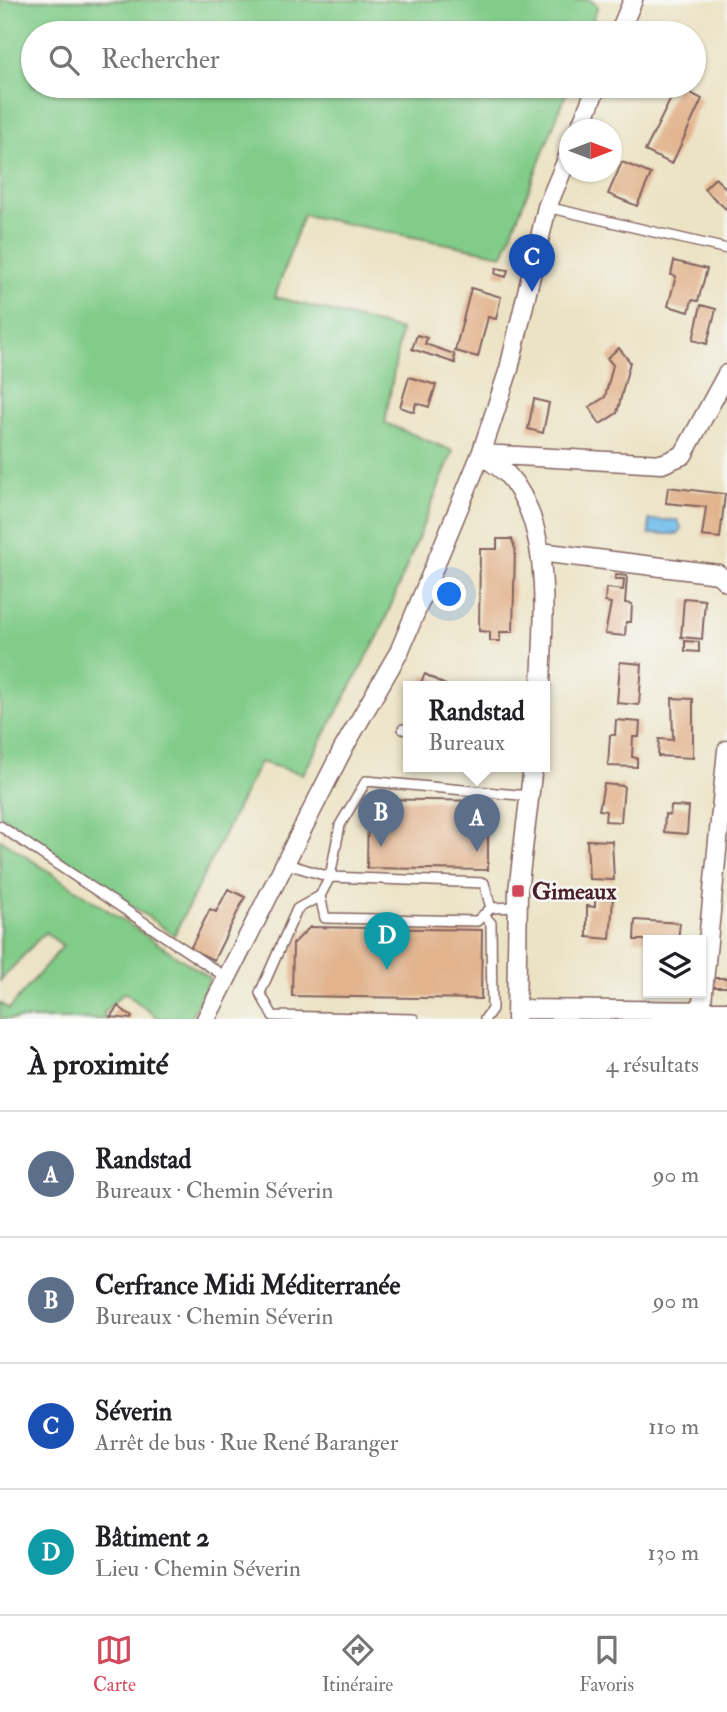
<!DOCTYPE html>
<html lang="fr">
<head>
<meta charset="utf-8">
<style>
	:root { --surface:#fff; --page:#f2f2f2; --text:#202124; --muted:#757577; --line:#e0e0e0; --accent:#d1495b }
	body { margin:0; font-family:"IM FELL Double Pica",serif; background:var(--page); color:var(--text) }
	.controls { position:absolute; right:21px; bottom:21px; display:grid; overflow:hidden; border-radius:0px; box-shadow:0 2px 5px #0004 }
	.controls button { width:63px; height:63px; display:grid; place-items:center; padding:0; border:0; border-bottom:2px solid var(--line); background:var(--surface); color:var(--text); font:35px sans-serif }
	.compass { position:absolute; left:559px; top:119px; width:63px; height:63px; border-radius:50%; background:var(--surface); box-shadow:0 2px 5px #0004; rotate:90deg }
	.you { position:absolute; left:450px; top:595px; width:24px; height:24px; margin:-18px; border:5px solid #fff; border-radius:50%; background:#1a73e8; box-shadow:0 0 0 10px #1a73e833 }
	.badge { display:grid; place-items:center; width:46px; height:46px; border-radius:50%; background:var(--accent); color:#fff; font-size:23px; font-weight:700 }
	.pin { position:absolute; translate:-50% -58px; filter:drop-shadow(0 2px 4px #0008) }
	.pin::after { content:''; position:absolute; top:37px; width:24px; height:21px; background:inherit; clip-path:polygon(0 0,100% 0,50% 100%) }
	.popup { position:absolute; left:403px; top:681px; width:147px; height:91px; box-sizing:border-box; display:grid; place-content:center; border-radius:0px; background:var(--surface); filter:drop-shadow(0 2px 5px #0005); font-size:23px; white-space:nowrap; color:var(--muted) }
	.popup b { font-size:26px; color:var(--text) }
	.popup::after { content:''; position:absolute; left:50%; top:100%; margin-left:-14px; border:14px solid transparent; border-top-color:var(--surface) }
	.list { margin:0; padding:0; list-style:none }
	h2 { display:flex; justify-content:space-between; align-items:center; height:91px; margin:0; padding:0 28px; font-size:30px }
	h2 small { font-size:23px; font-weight:400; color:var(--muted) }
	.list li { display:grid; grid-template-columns:46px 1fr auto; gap:21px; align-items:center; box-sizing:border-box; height:126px; padding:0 28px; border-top:2px solid var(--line) }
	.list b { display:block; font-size:26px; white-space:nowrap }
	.list p { margin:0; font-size:23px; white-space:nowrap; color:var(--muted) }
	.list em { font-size:23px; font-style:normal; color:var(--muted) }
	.icon { flex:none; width:38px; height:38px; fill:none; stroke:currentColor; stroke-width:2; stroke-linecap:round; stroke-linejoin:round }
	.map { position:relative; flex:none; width:727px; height:1019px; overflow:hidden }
	.search { position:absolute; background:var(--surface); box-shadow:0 2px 5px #0004; left:21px; right:21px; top:21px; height:77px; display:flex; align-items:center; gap:18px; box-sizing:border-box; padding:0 24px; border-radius:38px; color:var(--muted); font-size:26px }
	.sheet { height:595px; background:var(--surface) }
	nav { display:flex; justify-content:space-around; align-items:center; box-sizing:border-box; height:98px; border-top:2px solid var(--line); background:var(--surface); font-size:19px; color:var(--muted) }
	nav a { display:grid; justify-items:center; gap:4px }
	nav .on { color:var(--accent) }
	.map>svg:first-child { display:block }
</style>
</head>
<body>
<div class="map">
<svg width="727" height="1019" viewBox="0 0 727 1019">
	<rect width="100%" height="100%" fill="#f6f6f2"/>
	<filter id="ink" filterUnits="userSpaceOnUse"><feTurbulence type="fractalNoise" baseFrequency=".0143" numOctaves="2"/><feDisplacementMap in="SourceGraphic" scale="14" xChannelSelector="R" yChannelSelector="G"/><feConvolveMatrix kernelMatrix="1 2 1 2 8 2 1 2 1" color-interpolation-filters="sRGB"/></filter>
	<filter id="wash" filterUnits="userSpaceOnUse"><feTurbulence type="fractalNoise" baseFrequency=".00686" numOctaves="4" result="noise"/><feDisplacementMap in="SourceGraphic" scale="28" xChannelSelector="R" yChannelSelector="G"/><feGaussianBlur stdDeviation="1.57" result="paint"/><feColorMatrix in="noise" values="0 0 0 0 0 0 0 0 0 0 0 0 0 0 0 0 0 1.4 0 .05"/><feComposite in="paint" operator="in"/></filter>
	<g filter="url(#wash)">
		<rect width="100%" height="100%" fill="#ece3c5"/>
		<path fill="#81cc89" stroke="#66765a" stroke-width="2" d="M0,0H590L598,6L588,33H33V86H569L503,255L303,215L275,297L401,330L385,423L453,451L379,635L303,774L260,762L174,935L0,815Z
			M0,839L210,978L190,1019H159L124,992L104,1012L105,1019H0V1003L9,1009L63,946L45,932L0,981Z"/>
		<path fill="#71bdeb" stroke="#5e6e8b" stroke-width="2" d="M649,520H678L682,530L678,534H649Z"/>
		<g id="blocks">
			<path fill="#e2b38d" d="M677,86L702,99L672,164L645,151Z
				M622,162L651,174L637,206L608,194Z
				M715,178L727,189V210L704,189Z
				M674,261L707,269L698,301L692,300L689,312L668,306L676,276L671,275Z
				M496,268L508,270L506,277L495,274Z
				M471,288L501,297L496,319L488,317L478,357L455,351Z
				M701,305L716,309L707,344L693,340Z
				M417,335L427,338L425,344L454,354L455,363L412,349Z
				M619,348L630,362L617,413L600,424L589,407L605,397L613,365L607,358Z
				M409,377L436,385L429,407L416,403L414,412L400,407Z
				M534,399L549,403L543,433L528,429Z
				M668,487L725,494L720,538L702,536L706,507L666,503Z
				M497,539H512L515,549L513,632H500V641H490V632L479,631L480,549H497Z
				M616,575L627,576L625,603L632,604L631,622H626L625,636L605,634L611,603L605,602L606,588L623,590L624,579H615Z
				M684,598L705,600L702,639L681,637Z
				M685,641L699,642V652L685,651Z
				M620,662L642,664L639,705L617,703Z
				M425,674L447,686H419Z
				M672,698L693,699V758L658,756L659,739L673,740Z
				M616,720L640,722L639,737H633L632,757L637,758V767L608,766L610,735H615Z
				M604,784L624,786L621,822L605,821L606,811L599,810Z
				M368,799L488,801V870L367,868Z
				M671,806L689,807L687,834L664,832L665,814L670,815Z
				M587,840L612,841L614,880L589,879Z
				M228,889L245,897L214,960L190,949L210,909L216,912Z
				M595,898L613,899L610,939L587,937V906L595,907Z
				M635,920L680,923L678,940H634Z
				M310,927L482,930L481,999L292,996L293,944Z
				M711,978H727V987H712Z
				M118,1006L132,1017L131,1019L110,1017Z"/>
		</g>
	</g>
	<g filter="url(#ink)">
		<use href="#blocks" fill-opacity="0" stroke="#836461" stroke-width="2"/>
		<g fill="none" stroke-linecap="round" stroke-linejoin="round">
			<defs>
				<path id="service" d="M547,207L727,249
					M403,729L409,731
					M0,826L227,978
					M284,863L330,877L484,883L491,908L517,907
					M320,896L297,909L260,993L273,1016L414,1019
					M491,908L477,921L325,918L320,896L330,877L340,825L366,781L529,796
					M483,915L491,923L492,1009L485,1019"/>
				<path id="minor" d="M619,33L633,0
					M579,130L597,86
					M481,454L662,464L683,455L727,374
					M481,454C489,461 500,467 507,474C554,526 543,622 541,686
					M540,552L718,574L727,582
					M516,1009L727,1011
					M701,1012L727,750
					M206,1019L343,749L399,652L481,454L509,369L547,207L570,152
					M516,1019L518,891L533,766"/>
			</defs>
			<use href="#service" stroke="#836461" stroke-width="12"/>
			<use href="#minor" stroke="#836461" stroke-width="21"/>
			<use href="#service" stroke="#fff" stroke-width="9"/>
			<use href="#minor" stroke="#fff" stroke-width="18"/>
		</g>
	</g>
	<rect fill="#d1495b" stroke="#f6f6f2" stroke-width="2.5" x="511" y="884" width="14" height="14" rx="3.5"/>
	<g text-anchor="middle" stroke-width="5" stroke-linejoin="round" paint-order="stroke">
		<g font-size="23" font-weight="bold" fill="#4a1f2b" stroke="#f6f6f2" text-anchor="start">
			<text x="532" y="899">Gimeaux</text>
		</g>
	</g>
</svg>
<div class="controls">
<button><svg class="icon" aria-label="layers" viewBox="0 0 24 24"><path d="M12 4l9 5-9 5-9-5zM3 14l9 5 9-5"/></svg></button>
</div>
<svg class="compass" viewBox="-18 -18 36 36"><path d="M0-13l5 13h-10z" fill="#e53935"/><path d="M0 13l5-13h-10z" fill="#757577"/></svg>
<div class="you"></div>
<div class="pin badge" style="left:477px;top:852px;background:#5c6f8a">A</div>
<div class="popup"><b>Randstad</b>Bureaux</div>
<div class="pin badge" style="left:381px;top:847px;background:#5c6f8a">B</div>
<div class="pin badge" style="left:532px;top:292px;background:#1a4fb4">C</div>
<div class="pin badge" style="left:387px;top:970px;background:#0f9aa8">D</div>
<div class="search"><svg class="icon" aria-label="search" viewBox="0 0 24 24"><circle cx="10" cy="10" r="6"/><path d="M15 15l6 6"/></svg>Rechercher</div>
</div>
<section class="sheet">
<h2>À proximité<small>4 résultats</small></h2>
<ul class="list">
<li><span class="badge" style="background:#5c6f8a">A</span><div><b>Randstad</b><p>Bureaux · Chemin Séverin</p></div><em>90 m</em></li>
<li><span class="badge" style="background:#5c6f8a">B</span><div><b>Cerfrance Midi Méditerranée</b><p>Bureaux · Chemin Séverin</p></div><em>90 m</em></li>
<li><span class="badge" style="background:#1a4fb4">C</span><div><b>Séverin</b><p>Arrêt de bus · Rue René Baranger</p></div><em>110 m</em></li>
<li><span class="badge" style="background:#0f9aa8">D</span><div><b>Bâtiment 2</b><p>Lieu · Chemin Séverin</p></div><em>130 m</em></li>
</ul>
</section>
<nav>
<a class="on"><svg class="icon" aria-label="map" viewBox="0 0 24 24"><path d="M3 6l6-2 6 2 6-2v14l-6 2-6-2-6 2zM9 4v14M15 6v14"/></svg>Carte</a>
<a><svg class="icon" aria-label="directions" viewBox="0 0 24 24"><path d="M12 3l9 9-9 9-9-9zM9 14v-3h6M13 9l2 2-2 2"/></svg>Itinéraire</a>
<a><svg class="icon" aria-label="saved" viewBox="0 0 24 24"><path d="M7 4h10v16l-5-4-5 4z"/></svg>Favoris</a>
</nav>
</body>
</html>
